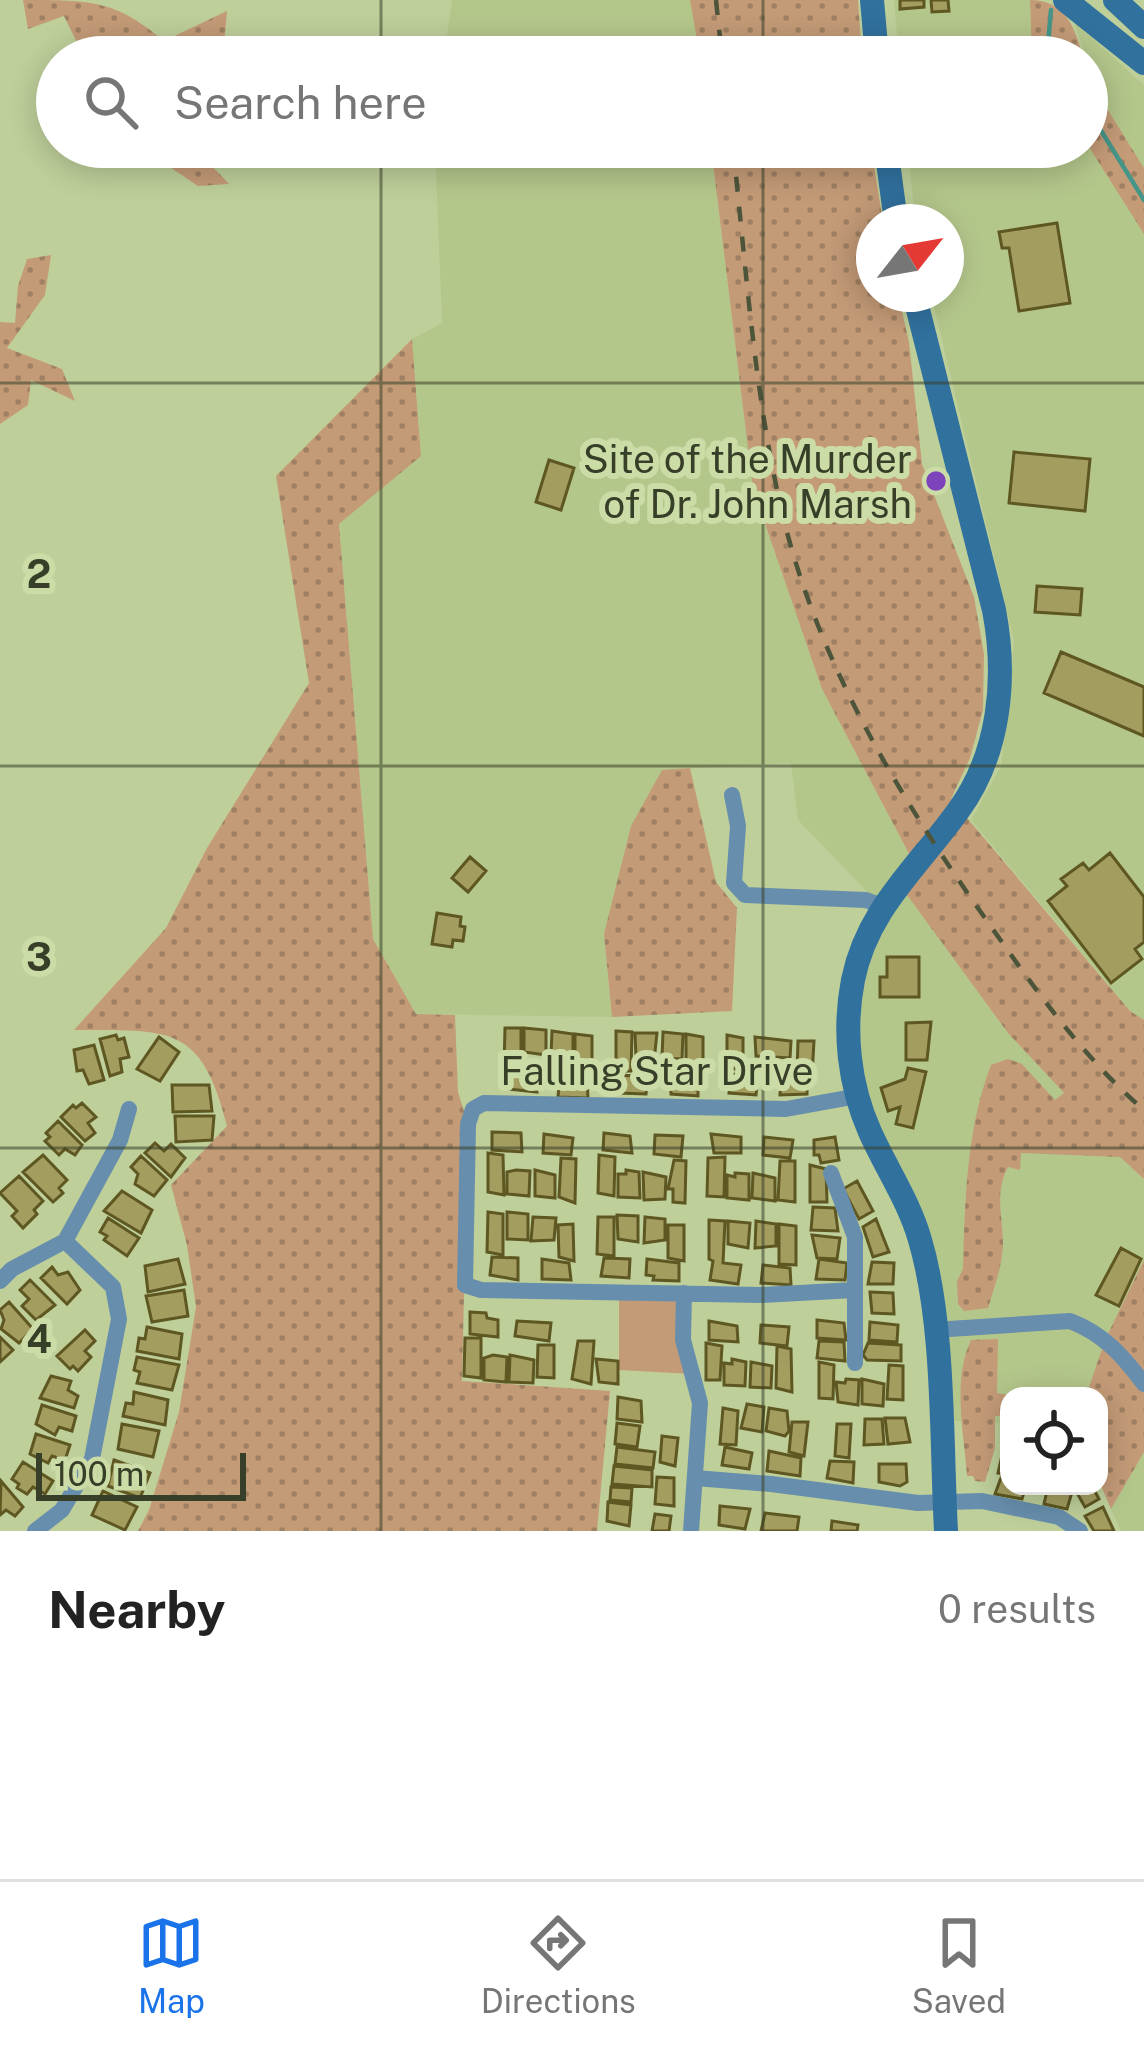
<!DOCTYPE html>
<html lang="en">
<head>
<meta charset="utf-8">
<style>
	:root { --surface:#fff; --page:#f6f6f6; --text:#222; --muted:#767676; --line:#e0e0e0; --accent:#1a73e8 }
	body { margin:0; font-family:"Public Sans",sans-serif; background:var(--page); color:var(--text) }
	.controls { position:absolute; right:36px; bottom:36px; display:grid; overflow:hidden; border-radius:24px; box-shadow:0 6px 30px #0003 }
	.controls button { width:108px; height:108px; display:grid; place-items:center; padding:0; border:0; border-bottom:3px solid var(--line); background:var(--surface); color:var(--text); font:60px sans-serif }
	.compass { position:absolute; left:856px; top:204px; width:108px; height:108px; border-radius:50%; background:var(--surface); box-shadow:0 6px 30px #0003; rotate:59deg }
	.scale { position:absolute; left:36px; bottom:30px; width:210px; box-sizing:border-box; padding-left:12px; border:6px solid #383f29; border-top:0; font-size:33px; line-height:42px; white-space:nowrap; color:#383f29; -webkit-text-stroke:9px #cbdca7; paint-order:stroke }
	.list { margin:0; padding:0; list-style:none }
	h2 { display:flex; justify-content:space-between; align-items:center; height:156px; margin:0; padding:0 48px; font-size:51px }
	h2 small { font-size:39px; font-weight:400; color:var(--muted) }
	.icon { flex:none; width:66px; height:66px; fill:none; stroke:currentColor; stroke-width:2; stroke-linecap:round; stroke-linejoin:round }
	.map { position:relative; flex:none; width:1144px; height:1531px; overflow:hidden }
	.search { position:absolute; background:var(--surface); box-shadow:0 6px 30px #0003; left:36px; right:36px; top:36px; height:132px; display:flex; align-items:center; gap:30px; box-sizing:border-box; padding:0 42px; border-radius:66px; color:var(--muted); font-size:45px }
	.sheet { height:348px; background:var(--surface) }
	nav { display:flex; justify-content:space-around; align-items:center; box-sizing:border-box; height:168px; border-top:3px solid var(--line); background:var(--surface); font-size:33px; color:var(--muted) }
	nav a { display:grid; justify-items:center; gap:6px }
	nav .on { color:var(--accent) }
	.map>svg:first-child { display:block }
</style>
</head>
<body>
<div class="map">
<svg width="1144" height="1531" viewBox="0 0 1144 1531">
	<defs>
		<pattern id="grass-dots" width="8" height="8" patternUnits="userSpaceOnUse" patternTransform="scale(3)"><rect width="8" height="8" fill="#c49b77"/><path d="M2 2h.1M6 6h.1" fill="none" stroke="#a08062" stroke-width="1.8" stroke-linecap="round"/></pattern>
	</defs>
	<rect width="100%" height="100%" fill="#becf9a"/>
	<path fill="#b4c78b" d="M452,0H690L700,57H444Z
		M894,0H1030L1032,57H899Z
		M1074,22L1144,85V168L1098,94Z
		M1087,144L1144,234V1020L1130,1011L971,820L1001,766L1014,641L931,294H946V222H915L908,147Z
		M435,147H711L753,489L822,689L915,865L900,884L1008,1033L1144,1179V1260L1105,1340L1086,1396H1009V1424L940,1420L921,1240L869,1131L848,1032L881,906L798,820L791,763L662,770L604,934L612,1017L416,1014L373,939L339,524L421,455L412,339L442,323Z
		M1144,1452V1531H1121L1111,1509Z"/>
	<path fill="url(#grass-dots)" d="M23,0C92,0 115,0 164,41L227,11L223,57H84L64,16L28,29Z
		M690,0H858L862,57H700Z
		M1030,0C1065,0 1075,27 1083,57H1032Z
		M1087,66L1098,94L1144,168V234L1087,144Z
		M140,147H194L229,184L198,186Z
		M711,147H871L883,222H874V294H898L909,342L922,464L974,597L984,654L983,710L970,758L951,799L1130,1011L1144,1020V1179L1120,1157L1021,1153L1020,1170L1008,1167C994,1194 1003,1216 1003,1244C1002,1268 994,1288 988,1308L964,1311L958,1304L957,1281L963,1269C965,1201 966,1130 991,1065L1008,1059L1022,1064L1055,1100L1064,1093L1008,1033L899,884L915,865L822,689L753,489Z
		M51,255L45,295L7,348L62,369L75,401L31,380L28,405L0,424V322L15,323L18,286L27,259Z
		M412,339L421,456L339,524L373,939L416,1014L455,1015L458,1092L468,1124L462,1381L610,1391L597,1531H138L149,1510L179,1412L196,1307L187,1245L171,1185L227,1126C201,1022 168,1031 74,1030L166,928L207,848L309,683L276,476Z
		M690,768L716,882L737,908L732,1011L612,1017L604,934L631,826L662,770Z
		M1144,1260V1452L1111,1509L1099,1481V1396H1086L1105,1340Z
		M998,1339L997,1393L1014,1396H1009V1416H995V1448L985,1482L975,1481L973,1476H967C964,1433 952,1380 971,1340Z"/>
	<path fill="#c49b77" d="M619,1292L684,1293L692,1374L619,1370Z"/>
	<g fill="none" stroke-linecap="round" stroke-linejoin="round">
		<path stroke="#459589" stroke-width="4.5" d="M1051,10L1048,44L1056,57
			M1087,108L1144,200"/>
	</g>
	<path fill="#a49d60" stroke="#5e5722" stroke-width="3" d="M900,0H924V7L900,9Z
		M931,0H948L949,11L932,12Z
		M1057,223L1070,303L1019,311L1009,248H1002L999,232Z
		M1014,452L1090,459L1085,511L1009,503Z
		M549,460L574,468L561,510L536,502Z
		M1037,586L1082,589L1080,615L1035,612Z
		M1061,652L1144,687V736L1044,693Z
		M1110,853L1144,897V942L1135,949L1142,959L1111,983L1048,901L1067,886L1061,879L1083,863L1089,870Z
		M470,857L486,871L468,892L452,878Z
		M437,913L461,917L460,926L465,927L463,941L453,940L452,947L432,944Z
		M887,957H919V997H880V977H887Z
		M931,1022L927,1060H906V1023Z
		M505,1028H521V1069L513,1071L504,1067Z
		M524,1028L546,1030V1055L524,1052Z
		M552,1031L573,1034V1053L567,1058L551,1056Z
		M616,1031L632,1032L631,1071H616Z
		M663,1032L683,1034L682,1059L662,1058Z
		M635,1033H657L654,1061L636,1059Z
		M575,1034L592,1036V1076L575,1074Z
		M686,1034L703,1037V1076L686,1074Z
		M116,1035L118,1040L124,1038L129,1057L120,1059L122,1072L110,1076L100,1039Z
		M727,1035L743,1038V1070L727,1068Z
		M159,1037L179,1052L160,1081L137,1069Z
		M755,1037L791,1041L790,1058L756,1056Z
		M798,1041H814L812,1076L797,1073Z
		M94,1045L104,1080L89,1084L83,1070L77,1071L74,1050Z
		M908,1068L926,1072L913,1128L896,1124L900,1107L888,1111L881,1088L905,1079Z
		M509,1071L537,1072V1092L507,1089Z
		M560,1074L587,1080L588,1098L558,1097Z
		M732,1074L758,1077L756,1095L729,1093Z
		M620,1075L648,1077L646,1094L618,1093Z
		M670,1075L698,1079V1096L671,1094Z
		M781,1076L807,1079V1094L780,1095Z
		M172,1085H209L212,1111L173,1112Z
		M82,1103L96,1117L88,1123L95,1133L85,1141L61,1117L73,1105L76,1108Z
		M175,1116H214L212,1140L176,1142Z
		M58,1121L82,1145L75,1155L65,1149L59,1155L45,1141L50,1137L46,1133Z
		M492,1132L521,1133L522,1152L492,1150Z
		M604,1133L630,1136L632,1153L603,1150Z
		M544,1134L573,1138L571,1155L543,1153Z
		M711,1134L741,1137V1153H714Z
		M655,1135L683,1136L681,1157L654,1154Z
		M764,1137L793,1140L790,1158L763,1155Z
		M835,1137L839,1160L821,1163L819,1155H814V1140Z
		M155,1143L164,1151L171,1144L185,1158L171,1177L145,1153Z
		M488,1153L503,1155L504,1195L488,1192Z
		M43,1155L67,1180L59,1188L63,1193L53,1202L23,1172Z
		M599,1155L615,1157L614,1196L598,1193Z
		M141,1156L167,1180L154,1196L135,1184L138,1174L131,1167Z
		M725,1157L724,1197L707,1196L708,1158Z
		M561,1158L576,1159L575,1203L559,1197Z
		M674,1160L686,1161L685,1203L673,1202V1189H668Z
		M780,1161H795V1202L778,1200Z
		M810,1165L826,1169L827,1202H810Z
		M516,1170L530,1171L529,1196L507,1194V1172Z
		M535,1170L555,1175V1198L535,1196Z
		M626,1170L639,1172L640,1198L618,1197V1174H626Z
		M643,1172L666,1177L665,1199L644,1200Z
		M735,1173L749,1174V1200L727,1198V1175L735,1177Z
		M753,1173L775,1178V1201L752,1198Z
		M19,1176L43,1201L34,1210L37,1214L23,1228L12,1216L17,1211L0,1193Z
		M857,1181L873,1211L859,1219L843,1189Z
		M122,1191L152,1210L141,1233L104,1211Z
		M813,1207L835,1208L838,1231L811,1230Z
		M488,1212L503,1214V1255L487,1252Z
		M507,1212L528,1214V1240L507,1239Z
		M617,1215L638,1216V1242L618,1239Z
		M533,1217L556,1218L554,1240L531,1241Z
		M598,1217H614V1256L597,1254Z
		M645,1217L665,1219V1240L644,1243Z
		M108,1218L139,1238L127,1256L104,1240L107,1236L100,1232Z
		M876,1219L889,1252L873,1257L863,1227Z
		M709,1220L725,1221L723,1263L741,1265L738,1284L710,1280L713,1261L709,1259Z
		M728,1221L750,1223L748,1248L728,1244Z
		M756,1221L776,1224V1246L755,1248Z
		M573,1224L574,1261L559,1257L558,1225Z
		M779,1224L796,1226V1265L779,1264Z
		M668,1225H684V1261L668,1258Z
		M812,1235L840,1238L837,1259L817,1258Z
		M1121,1248L1141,1259L1119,1306L1096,1295Z
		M492,1257L518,1258V1280L490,1275Z
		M604,1258L630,1259L629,1278L601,1276Z
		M178,1259L185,1284L148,1292L145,1266Z
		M542,1259L569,1263L571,1280L542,1279Z
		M647,1259L679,1263V1281L653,1280L654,1276L646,1275Z
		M819,1259L847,1263L845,1280L816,1279Z
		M872,1262L894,1263L893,1284H868Z
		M763,1265L790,1268L791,1285L761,1283Z
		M52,1267L58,1275L68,1272L80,1290L67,1304L41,1278Z
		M30,1280L55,1305L36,1320L22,1306L29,1299L20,1290Z
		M184,1290L188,1316L152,1322L146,1296Z
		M870,1292L893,1293L894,1314L872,1313Z
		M9,1302L33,1329L19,1343L1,1329L4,1320L0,1310Z
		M470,1312L486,1313L487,1318L498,1320V1337L470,1334Z
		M817,1320L844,1323L846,1340L817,1338Z
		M517,1321L551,1323L549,1341L515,1336Z
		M709,1321L737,1326L738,1342L709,1340Z
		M870,1322L898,1325L897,1342L869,1340Z
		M761,1325L789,1327L787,1346L760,1343Z
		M147,1327L182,1334L179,1359L137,1351L139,1338L145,1339Z
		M85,1330L95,1341L85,1351L91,1357L78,1371L73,1366L70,1369L57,1356Z
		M0,1337L13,1350L0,1362Z
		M465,1338H481V1378L464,1376Z
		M578,1341H594L591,1384L572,1379Z
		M819,1341L844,1342L845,1361L817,1358Z
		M706,1343L722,1346L720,1380H706Z
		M868,1343L901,1345V1361L867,1360L863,1355Z
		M538,1345H554V1378L537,1377Z
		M777,1346L791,1349L792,1392L776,1388Z
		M493,1355L507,1357L506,1382L484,1380V1358Z
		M510,1355L534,1360L533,1383L509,1382Z
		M137,1357L179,1365L172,1390L137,1383L140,1372L134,1370Z
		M596,1359L618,1361V1384L599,1382Z
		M732,1359L746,1362L745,1386L724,1385V1363L732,1364Z
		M751,1362L772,1366L771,1388L750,1387Z
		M819,1362L834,1365L833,1399L819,1398Z
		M889,1365L903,1366V1400L887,1399Z
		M51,1376L71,1381L68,1390L78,1396L74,1408L40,1398Z
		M846,1379L859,1380L858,1405L838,1402L836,1382L845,1383Z
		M862,1379L884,1384L883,1406L862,1404Z
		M134,1392L168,1400L165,1425L123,1416L126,1403L133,1404Z
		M618,1397L641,1401L642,1422L617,1419Z
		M747,1404L764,1407L762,1432L741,1428Z
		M42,1405L76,1416L72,1431L59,1427L55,1435L36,1424Z
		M723,1408L738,1411L736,1445L720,1444Z
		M769,1408L787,1411L789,1431L785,1436L766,1431Z
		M885,1418H905L910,1442L888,1444Z
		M865,1419H882L884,1444L864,1445Z
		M792,1422H808L804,1456L789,1452Z
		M617,1423L640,1426L637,1447L615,1444Z
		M122,1424L159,1431L153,1457L118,1449Z
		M837,1424H851L849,1458L835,1456Z
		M1007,1433L1009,1434V1475L998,1473Z
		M36,1434L70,1445L65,1460L52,1456L48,1463L30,1454Z
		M662,1436L678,1438L675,1466L660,1462Z
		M617,1447L655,1452L653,1468L615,1464Z
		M725,1447L752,1453L749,1469L722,1465Z
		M769,1451L801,1458L800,1476L767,1471Z
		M114,1460L150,1473L140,1498L108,1486Z
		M830,1461L854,1462L853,1483L827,1478Z
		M23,1462L53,1481L45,1494L33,1487L27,1494L17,1488L19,1484L12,1479Z
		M879,1464H906L907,1482L900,1486L879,1482Z
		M614,1466L652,1470V1487L612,1484Z
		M1002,1475L1009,1477V1486H1026L1022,1499L995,1494Z
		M657,1477L674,1478V1506L655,1504Z
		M1,1481L23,1507L15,1516L6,1510L0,1515Z
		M1048,1486L1072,1492L1067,1509L1044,1504Z
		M1073,1486H1092L1099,1499L1085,1507Z
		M611,1487L632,1488L631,1502L610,1500Z
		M103,1491L137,1507L125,1530L92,1515Z
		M608,1502L631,1505L629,1526L607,1521Z
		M720,1506L750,1509L745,1529L719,1525Z
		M1103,1507L1114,1531H1094L1085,1516Z
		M765,1513L799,1517L797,1531H761Z
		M655,1514L671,1516L669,1531H652Z
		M832,1521L858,1525L857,1531H831Z"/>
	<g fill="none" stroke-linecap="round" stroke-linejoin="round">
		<path stroke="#678eac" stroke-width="16" d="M732,795L738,826L734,883L745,895L866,900L882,906
			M831,1173L855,1237V1363
			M65,1241L120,1140L129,1109
			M0,1281L12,1269L65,1241
			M855,1290L761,1295L481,1290L465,1285L468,1124L473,1109L484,1103L786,1109L858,1096
			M684,1293L683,1340L700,1403L691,1531
			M934,1330L1070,1321C1104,1334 1123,1356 1144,1384
			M695,1478L771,1484L918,1503L982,1501L1059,1517L1080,1531
			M35,1531L62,1510L92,1459L119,1319L113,1287L65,1241"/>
		<path stroke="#31719e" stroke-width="24" d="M872,0L877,57
			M1065,0L1144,63
			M1115,0L1144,27
			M886,147L896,222
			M914,294L994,610C1007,678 1000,754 958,811C918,867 867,909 853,980C843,1031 849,1085 870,1132C886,1168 909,1201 920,1240C945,1325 941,1441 946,1531"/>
		<path stroke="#4c543a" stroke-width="4.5" stroke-dasharray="15 15" stroke-linecap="butt" d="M716,0L722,57
			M733,147C746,267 754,390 781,508C816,660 898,795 987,921C1033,986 1083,1058 1144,1110"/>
	</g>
	<path fill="none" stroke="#383f29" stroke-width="3" stroke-opacity="0.55" d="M381,0V57M763,0V57M381,147V1531M763,147V1531M0,383H1144M0,766H1144M0,1148H1144"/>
	<circle fill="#7c43ba" stroke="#cbdca7" stroke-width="4.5" cx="936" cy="481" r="12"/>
	<g text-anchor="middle" stroke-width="12" stroke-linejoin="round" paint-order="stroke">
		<g font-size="39" fill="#383f29" stroke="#cbdca7" text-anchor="end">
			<text x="912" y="473">Site of the Murder<tspan x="912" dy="45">of Dr. John Marsh</tspan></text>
		</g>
		<g font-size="39" fill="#383f29" stroke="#cbdca7">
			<text x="657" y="1085">Falling Star Drive</text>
		</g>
	</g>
	<g font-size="39" text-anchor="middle" font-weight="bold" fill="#383f29" stroke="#cbdca7" stroke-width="12" stroke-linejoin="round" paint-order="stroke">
		<text x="39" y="588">2</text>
		<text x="39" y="971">3</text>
		<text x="39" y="1353">4</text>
	</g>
</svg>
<div class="controls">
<button><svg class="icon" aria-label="locate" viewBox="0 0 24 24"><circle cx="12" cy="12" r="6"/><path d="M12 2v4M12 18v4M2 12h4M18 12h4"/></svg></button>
</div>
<svg class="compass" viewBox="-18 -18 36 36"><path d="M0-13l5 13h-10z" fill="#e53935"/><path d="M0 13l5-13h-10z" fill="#767676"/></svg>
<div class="scale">100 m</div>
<div class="search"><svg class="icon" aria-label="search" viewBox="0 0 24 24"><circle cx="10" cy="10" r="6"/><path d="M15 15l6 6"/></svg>Search here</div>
</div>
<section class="sheet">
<h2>Nearby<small>0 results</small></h2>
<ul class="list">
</ul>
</section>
<nav>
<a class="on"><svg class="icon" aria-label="map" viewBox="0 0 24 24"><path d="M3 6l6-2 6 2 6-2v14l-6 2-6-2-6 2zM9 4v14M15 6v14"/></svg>Map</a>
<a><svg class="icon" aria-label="directions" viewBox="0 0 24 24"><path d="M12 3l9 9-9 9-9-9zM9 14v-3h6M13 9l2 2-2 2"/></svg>Directions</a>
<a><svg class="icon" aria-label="saved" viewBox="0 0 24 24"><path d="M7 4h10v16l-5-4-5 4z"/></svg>Saved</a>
</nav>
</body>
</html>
